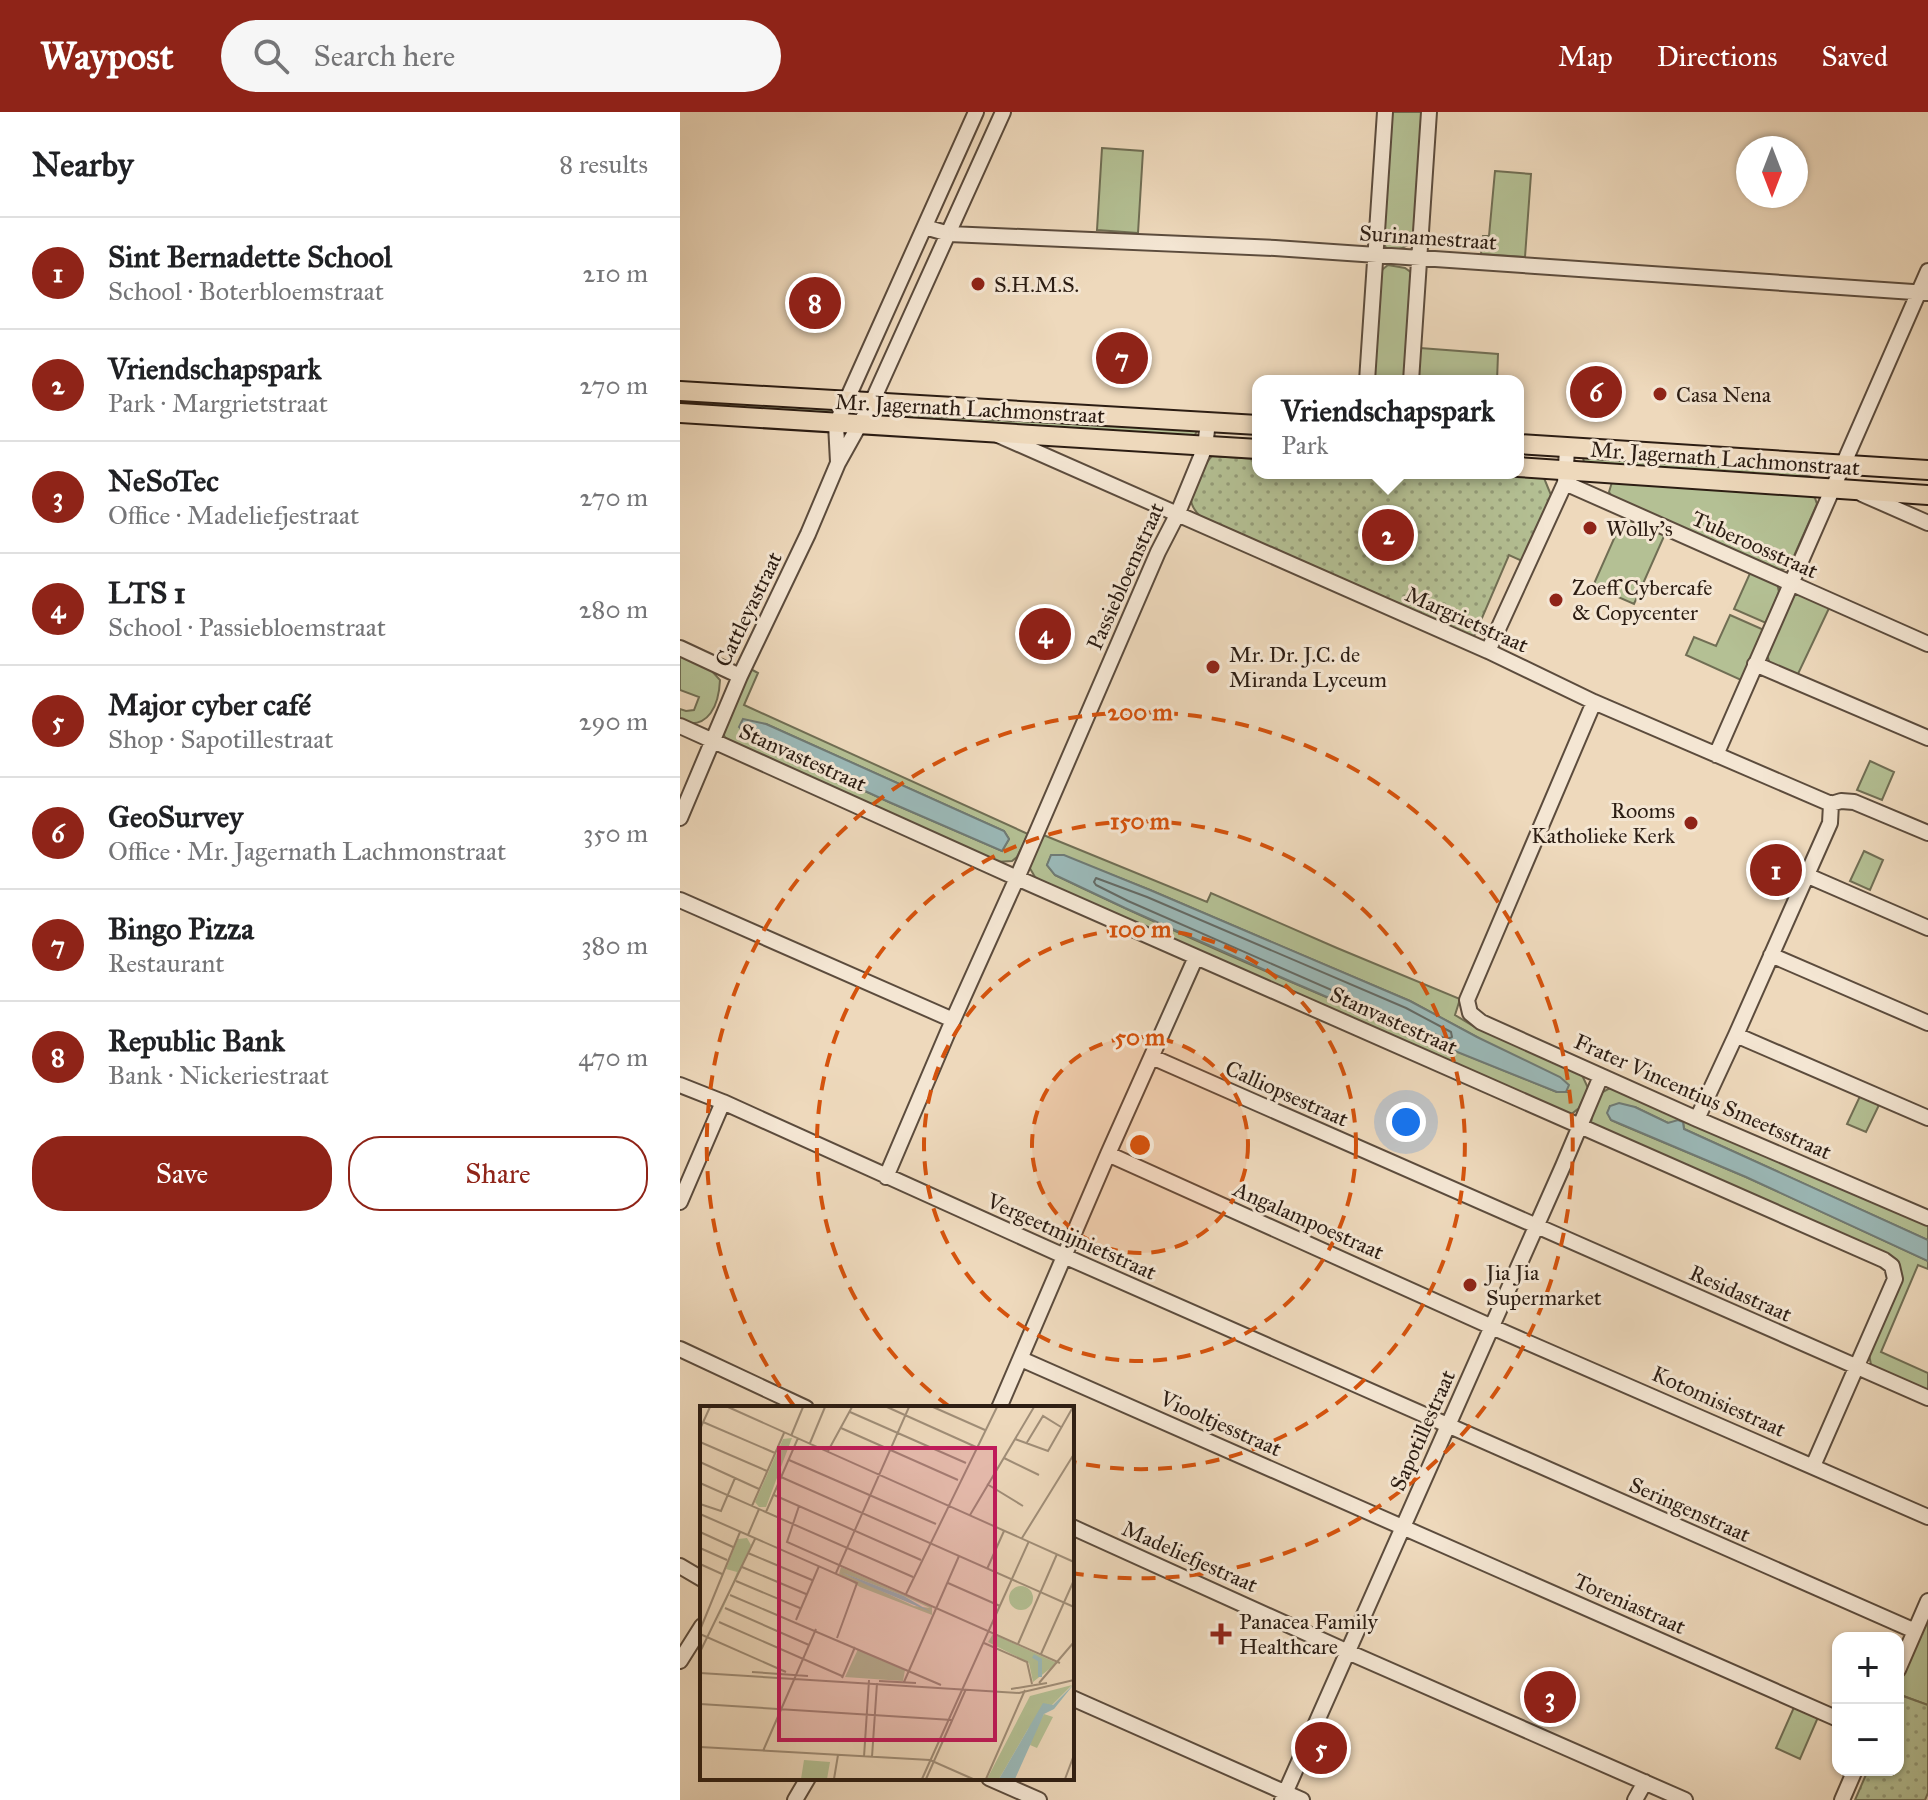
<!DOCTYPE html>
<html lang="en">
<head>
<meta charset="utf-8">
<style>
	:root { --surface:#fff; --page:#f6f6f6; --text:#202124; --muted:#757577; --line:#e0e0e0; --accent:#8f2418 }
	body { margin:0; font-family:"IM FELL Great Primer",serif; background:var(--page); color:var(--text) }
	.controls { position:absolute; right:24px; bottom:24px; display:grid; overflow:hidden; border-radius:16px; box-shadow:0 2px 6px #0004 }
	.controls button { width:72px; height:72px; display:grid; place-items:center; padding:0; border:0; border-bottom:2px solid var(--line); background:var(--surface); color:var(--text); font:40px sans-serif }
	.compass { position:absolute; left:1056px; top:24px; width:72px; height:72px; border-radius:50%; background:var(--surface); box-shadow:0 2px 6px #0004; rotate:180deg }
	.you { position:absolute; left:726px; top:1010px; width:28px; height:28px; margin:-20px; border:6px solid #fff; border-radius:50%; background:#1a73e8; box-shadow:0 0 0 12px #1a73e833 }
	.badge { display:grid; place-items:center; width:52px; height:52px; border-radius:50%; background:var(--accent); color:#fff; font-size:26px; font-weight:700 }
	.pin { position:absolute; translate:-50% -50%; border:4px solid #fff; box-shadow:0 2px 8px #0006 }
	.popup { position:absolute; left:572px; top:263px; width:272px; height:104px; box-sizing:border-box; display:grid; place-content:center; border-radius:16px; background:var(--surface); filter:drop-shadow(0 2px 6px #0005); font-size:26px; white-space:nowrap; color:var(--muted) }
	.popup b { font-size:30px; color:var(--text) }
	.popup::after { content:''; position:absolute; left:50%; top:100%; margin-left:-16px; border:16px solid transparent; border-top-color:var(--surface) }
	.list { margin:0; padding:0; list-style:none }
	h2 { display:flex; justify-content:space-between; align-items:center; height:104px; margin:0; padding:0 32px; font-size:34px }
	h2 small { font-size:26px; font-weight:400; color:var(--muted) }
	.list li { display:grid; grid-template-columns:52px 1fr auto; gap:24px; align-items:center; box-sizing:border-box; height:112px; padding:0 32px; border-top:2px solid var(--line) }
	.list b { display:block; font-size:30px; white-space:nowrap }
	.list p { margin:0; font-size:26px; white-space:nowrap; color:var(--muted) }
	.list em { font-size:26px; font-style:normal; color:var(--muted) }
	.actions { display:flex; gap:16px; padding:24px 32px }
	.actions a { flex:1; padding:18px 0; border:2px solid var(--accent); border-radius:32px; text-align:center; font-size:28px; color:var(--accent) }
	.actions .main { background:var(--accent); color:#fff }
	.icon { flex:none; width:44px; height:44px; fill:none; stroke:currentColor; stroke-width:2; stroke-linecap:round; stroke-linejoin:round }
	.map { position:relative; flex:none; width:1248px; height:1688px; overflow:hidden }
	header { display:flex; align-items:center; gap:48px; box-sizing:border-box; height:112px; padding:0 40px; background:var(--accent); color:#fff }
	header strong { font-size:38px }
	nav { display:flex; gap:44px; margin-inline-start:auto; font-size:28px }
	.search { width:560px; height:72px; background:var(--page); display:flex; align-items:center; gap:20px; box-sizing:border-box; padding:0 28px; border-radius:44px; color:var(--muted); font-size:30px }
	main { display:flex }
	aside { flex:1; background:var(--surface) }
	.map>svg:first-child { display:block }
</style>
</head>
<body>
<header>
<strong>Waypost</strong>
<div class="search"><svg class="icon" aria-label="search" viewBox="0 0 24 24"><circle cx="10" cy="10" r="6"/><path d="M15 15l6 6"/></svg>Search here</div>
<nav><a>Map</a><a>Directions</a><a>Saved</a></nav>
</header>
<main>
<aside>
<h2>Nearby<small>8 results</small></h2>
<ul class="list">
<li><span class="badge">1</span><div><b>Sint Bernadette School</b><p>School · Boterbloemstraat</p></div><em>210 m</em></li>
<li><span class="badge">2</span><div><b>Vriendschapspark</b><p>Park · Margrietstraat</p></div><em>270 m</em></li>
<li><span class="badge">3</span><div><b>NeSoTec</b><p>Office · Madeliefjestraat</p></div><em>270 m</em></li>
<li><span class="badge">4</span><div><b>LTS 1</b><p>School · Passiebloemstraat</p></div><em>280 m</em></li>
<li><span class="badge">5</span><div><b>Major cyber café</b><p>Shop · Sapotillestraat</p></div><em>290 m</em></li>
<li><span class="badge">6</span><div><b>GeoSurvey</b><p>Office · Mr. Jagernath Lachmonstraat</p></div><em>350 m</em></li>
<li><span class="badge">7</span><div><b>Bingo Pizza</b><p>Restaurant</p></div><em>380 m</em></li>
<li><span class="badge">8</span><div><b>Republic Bank</b><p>Bank · Nickeriestraat</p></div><em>470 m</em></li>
</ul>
<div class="actions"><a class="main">Save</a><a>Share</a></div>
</aside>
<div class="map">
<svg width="1248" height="1688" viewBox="0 0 1248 1688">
	<defs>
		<pattern id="park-dots" width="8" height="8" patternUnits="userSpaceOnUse" patternTransform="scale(2)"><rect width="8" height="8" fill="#b4c094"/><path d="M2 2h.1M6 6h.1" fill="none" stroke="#939b78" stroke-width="1.8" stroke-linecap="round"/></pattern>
	</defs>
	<rect width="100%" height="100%" fill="#eed9bc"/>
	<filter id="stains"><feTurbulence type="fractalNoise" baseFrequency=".0025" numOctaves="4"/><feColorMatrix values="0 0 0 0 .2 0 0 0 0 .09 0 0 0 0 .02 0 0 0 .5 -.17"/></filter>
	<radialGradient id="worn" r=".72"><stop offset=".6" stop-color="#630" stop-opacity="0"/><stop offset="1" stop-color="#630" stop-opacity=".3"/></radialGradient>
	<path fill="#b4c094" stroke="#706e54" stroke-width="2" fill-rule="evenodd" d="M710,0H743L734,129C726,135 716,141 706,136L702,127Z
		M422,36L463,39L458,121L417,118Z
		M815,59L851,62L845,145L801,142L803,124H809Z
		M708,153L725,156L732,161L726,269H693L699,163L703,157Z
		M740,236L818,242L817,269H738Z
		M0,286L153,297V300L147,303L0,296Z
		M194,299L512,316L517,319L514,325L195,305Z
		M903,345L1135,358L1136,360L1135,362L1107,365L904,351Z
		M932,370L1129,382L1135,386L1137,392L1110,453L1105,457L1096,458L932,385L929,380Z
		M944,404L985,422L954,492L913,474Z
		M1071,459L1097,471L1099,480L1086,511L1054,497Z
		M1116,481L1151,492L1117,564L1090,552L1087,543L1112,483Z
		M1050,503L1084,518L1061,568L1006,543L1014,525L1036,534Z
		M0,544L31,558L40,568C39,592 29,619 0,609V597L6,599L14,598L19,585L0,578Z
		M67,555L78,561L64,593L348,722L337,745L332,749L316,750L47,628L43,622L41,613ZM86,612L324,719L329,727L322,739L209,690L76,629Z
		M1190,649L1214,660L1202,688L1177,678Z
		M361,722L527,790L531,781L657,836L780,887L775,903L795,915L902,963L908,976L899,996L889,1004L365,771L355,765L348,753ZM371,744H384L470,778L730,889L797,925L886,980H877C708,912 539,842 375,763L367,753Z
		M1184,739L1203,748L1190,778L1170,769Z
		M930,976L944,979L1248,1113V1128L1004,1017L1003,1010L988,1011L955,995L930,994L928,1001L931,1008L940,1012L1066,1065L1248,1149V1157L1238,1153L1201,1240L1248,1261V1281L1195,1258L1191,1253L1189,1242L1218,1159L911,1015L912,999L919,982Z
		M1181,982L1200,991L1186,1020L1167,1012Z
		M1248,1500V1593L1221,1583L1218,1588V1571Z
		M1115,1593L1139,1603L1120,1647L1096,1636Z"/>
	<path fill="url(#park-dots)" stroke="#706e54" stroke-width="2" d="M532,344L578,347V361H778L864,366L871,383L842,449L829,443L793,527L722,493L520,404C515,399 511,394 511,387C512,377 525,351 532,344Z
		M1220,1583L1248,1593V1681L1245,1688H1175L1188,1658H1218V1588Z"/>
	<path fill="#9bb9b8" stroke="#6f7b76" stroke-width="2" d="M63,607L86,612L324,719L329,727L322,739L209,690L76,629L59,615Z
		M371,743H384L470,778L730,889L797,925L880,965L889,973L886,980H877L740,925L612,870L445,796L375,763L367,753Z
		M939,991L955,995L988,1011L998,1008L1003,1010L1004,1017L1248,1128V1149L1066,1065L931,1008L927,1001L930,994Z"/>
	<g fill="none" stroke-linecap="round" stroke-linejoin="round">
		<path stroke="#646b66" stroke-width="2" d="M416,766L467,785L726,896L771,920L772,925L767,927L743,918L448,789L416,773L414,770Z"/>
		<defs>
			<path id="minor" d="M245,115L269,122L595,136L1248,181
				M687,269L705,0
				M731,269L749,0
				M318,323L808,539L914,590L1151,692L1161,689L1174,690L1248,721
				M158,350L156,312L296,0
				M885,371L1248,532
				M1182,382L1248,411
				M0,536L60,564
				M808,539L885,371L887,337
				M1075,552L1248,626
				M914,590L787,888L790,901L801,910L1017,1007L1248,1106
				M0,614L337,766L1204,1148L1212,1154L1215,1167L1133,1354
				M1036,643L1248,159
				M0,706L60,564L128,422L158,351L192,290L323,0
				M1126,763L1248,816
				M0,788L273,908
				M1091,843L1248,911
				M1056,923L1248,1006
				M472,945L1248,1286
				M0,973L43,990L384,1144L1235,1519
				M1017,1007L1056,923L1150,711L1151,692
				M428,1042L812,1215L1248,1405
				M206,1065L273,908L337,766L478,440L497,403L525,335L528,310
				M0,1090L43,990
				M0,1237L126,1296
				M341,1247L1158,1607
				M319,1296L428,1042L516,845
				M392,1415L668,1540L1005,1688
				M0,1454L22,1467
				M0,1549L22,1514
				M1218,1558L1248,1489
				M392,1586L622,1688
				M309,1666L359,1688
				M115,1688L128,1666
				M602,1688L883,1054L921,964
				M955,1688L965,1670
				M1162,1688L1175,1658"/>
			<path id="major" d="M0,279L578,313
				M0,301L578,337
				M838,332L1248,358
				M838,355L1248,383"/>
		</defs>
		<use href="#minor" stroke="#5c4c3d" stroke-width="18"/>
		<use href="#major" stroke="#2c1d13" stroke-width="22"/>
		<use href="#minor" stroke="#f4e6d3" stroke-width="14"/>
		<use href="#major" stroke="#eed9bc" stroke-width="18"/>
	</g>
	<circle cx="460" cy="1033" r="108" fill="#d5530d" fill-opacity=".12"/>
	<g fill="none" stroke="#d5530d" stroke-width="4" stroke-dasharray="14 10">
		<circle cx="460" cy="1033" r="108"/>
		<circle cx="460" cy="1033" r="216"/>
		<path d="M270 1295A324 324 0 1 1 393 1350"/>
		<path d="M114 1294A433 433 0 1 1 392 1461"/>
	</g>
	<g fill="#8f2418" stroke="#f4e6d3" stroke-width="3">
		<circle cx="298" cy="172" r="8"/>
		<circle cx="980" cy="282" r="8"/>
		<circle cx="910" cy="416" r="8"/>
		<circle cx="876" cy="488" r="8"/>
		<circle cx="533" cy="555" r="8"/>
		<circle cx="1011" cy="711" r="8"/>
		<circle cx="790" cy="1173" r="8"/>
		<path d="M537 1510h8v8h8v8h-8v8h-8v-8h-8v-8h8z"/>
	</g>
	<g text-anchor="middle" stroke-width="6" stroke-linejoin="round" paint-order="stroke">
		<g font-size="22" fill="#2c1d13" stroke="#f4e6d3">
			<text transform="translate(748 125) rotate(4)" y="8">Surinamestraat</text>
			<text transform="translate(290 296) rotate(3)" y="8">Mr. Jagernath Lachmonstraat</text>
			<text transform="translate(1045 346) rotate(4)" y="8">Mr. Jagernath Lachmonstraat</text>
			<text transform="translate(1075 432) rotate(24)" y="8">Tuberoosstraat</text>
			<text transform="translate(445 464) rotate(-66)" y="8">Passiebloemstraat</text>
			<text transform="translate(68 497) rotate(-64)" y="8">Cattleyastraat</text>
			<text transform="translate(787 507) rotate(24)" y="8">Margrietstraat</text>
			<text transform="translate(123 645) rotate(24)" y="8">Stanvastestraat</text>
			<text transform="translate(714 908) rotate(24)" y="8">Stanvastestraat</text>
			<text transform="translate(607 981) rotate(24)" y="8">Calliopsestraat</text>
			<text transform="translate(1023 984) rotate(24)" y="8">Frater Vincentius Smeetsstraat</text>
			<text transform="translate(629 1108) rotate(24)" y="8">Angalampoestraat</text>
			<text transform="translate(392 1124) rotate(24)" y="8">Vergeetmijnietstraat</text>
			<text transform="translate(1061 1181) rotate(24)" y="8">Residastraat</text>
			<text transform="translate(1039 1289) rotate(24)" y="8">Kotomisiestraat</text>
			<text transform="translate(541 1311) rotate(24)" y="8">Viooltjesstraat</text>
			<text transform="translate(742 1318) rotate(-66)" y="8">Sapotillestraat</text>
			<text transform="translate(1010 1397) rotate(24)" y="8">Seringenstraat</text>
			<text transform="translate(510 1444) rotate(24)" y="8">Madeliefjestraat</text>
			<text transform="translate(950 1491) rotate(24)" y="8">Toreniastraat</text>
		</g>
		<g font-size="22" fill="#2c1d13" stroke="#f4e6d3" text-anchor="start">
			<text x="314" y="180">S.H.M.S.</text>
			<text x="996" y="290">Casa Nena</text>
			<text x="926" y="424">Wolly's</text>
			<text x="892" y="483">Zoeff Cybercafe<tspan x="892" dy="25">&amp; Copycenter</tspan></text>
			<text x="549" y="550">Mr. Dr. J.C. de<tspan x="549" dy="25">Miranda Lyceum</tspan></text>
			<text x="995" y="706" text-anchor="end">Rooms<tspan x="995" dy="25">Katholieke Kerk</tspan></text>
			<text x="806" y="1168">Jia Jia<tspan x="806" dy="25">Supermarket</tspan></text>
			<text x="559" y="1517">Panacea Family<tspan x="559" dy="25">Healthcare</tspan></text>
		</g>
	</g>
	<g transform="translate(20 1294)">
		<rect width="374" height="374" fill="#eed9bc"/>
		<path d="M92,32L66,101H59L55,96L83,33ZM47,132L51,139L16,218L37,166L26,163L38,133ZM141,161L232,201V209L160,181L139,168ZM143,167L204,190L230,202L214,200ZM293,228L357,257L333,276L329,257L288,236ZM372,279L328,323L299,373H287L330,290ZM344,308L353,311L337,342L330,339L332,330ZM104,354L130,356L127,373H101Z" fill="#b4c094" fill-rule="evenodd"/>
		<path d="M309 192a12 12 0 1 1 24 0a12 12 0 1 1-24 0ZM158,243L205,264L203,275L145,271Z" fill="#b4c094"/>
		<path d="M141,166L204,190L231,206L169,180ZM374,278L354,303L344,308L315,373H299L343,297L353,299Z" fill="#9bb9b8"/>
		<path fill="none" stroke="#9bb9b8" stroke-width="4" d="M333,250L340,254V271"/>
		<path fill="none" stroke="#a08e78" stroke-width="2" d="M28,1L374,156M187,1L276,41M233,1L285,24M150,6L266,57M3,16L75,47M141,22L258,74M0,23L10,1M91,30L103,1M315,33L348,45L373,1M0,36L67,65M110,37L125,1M326,38L343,10L361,21M128,45L152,1M304,52L339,69M89,54L236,118M0,56L59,83M81,71L374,201M0,77L213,171M287,78L323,100M74,89L221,154M0,98L21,105L35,72M52,100L84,27M99,100L87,136L360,257M66,106L98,32M0,108L157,177L137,232M270,109L334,1M0,126L33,141M48,129L59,103M322,132L374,48M0,142L27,154M48,147L112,174M0,158L22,168M42,161L106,188M287,163L304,125M136,167L209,1M36,175L100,202M248,177L300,200M206,188L297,1M30,189L241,279M25,202L109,239M96,214L119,160M19,216L142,270M0,224L40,126M0,228L86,266M284,237L327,256L332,278M318,238L357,148M0,246L55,133M341,248L374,174M52,266L108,270M0,267L319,287L374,274M142,272L155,241M179,275L216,277M204,276L259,150M339,277L374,236M311,283L347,277M0,298L252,314M0,341L230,354L273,373M63,345L116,223M164,351L169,274M172,351L177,277M134,373L138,349M222,373L329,135M226,373L266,283M286,373L325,284M365,373L374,349"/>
		<path fill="#c2185b" fill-opacity="0.15" stroke="#c2185b" stroke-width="4" d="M79,42H295V334H79Z"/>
		<rect width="374" height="374" fill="none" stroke="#2c1d13" stroke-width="4"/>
	</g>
	<circle cx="460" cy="1033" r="12" fill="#d5530d" stroke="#f4e6d3" stroke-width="4"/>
	<g font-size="24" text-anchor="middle" font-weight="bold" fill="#d5530d" stroke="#f4e6d3" stroke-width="6" stroke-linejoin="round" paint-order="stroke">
		<text x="460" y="608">200 m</text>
		<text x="460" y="717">150 m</text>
		<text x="460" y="825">100 m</text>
		<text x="460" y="933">50 m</text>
	</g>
	<rect width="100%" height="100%" filter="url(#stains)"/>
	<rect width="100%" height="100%" fill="url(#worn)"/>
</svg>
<div class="controls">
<button>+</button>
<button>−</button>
</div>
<svg class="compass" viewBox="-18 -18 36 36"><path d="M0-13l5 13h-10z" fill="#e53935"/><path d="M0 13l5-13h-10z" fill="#757577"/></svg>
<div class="you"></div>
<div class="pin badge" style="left:1096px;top:758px">1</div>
<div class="pin badge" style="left:708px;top:423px">2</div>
<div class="popup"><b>Vriendschapspark</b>Park</div>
<div class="pin badge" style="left:870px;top:1585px">3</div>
<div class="pin badge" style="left:365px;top:522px">4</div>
<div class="pin badge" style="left:641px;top:1636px">5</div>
<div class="pin badge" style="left:916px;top:280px">6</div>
<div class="pin badge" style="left:442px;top:246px">7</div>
<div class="pin badge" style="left:135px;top:191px">8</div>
</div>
</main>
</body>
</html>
